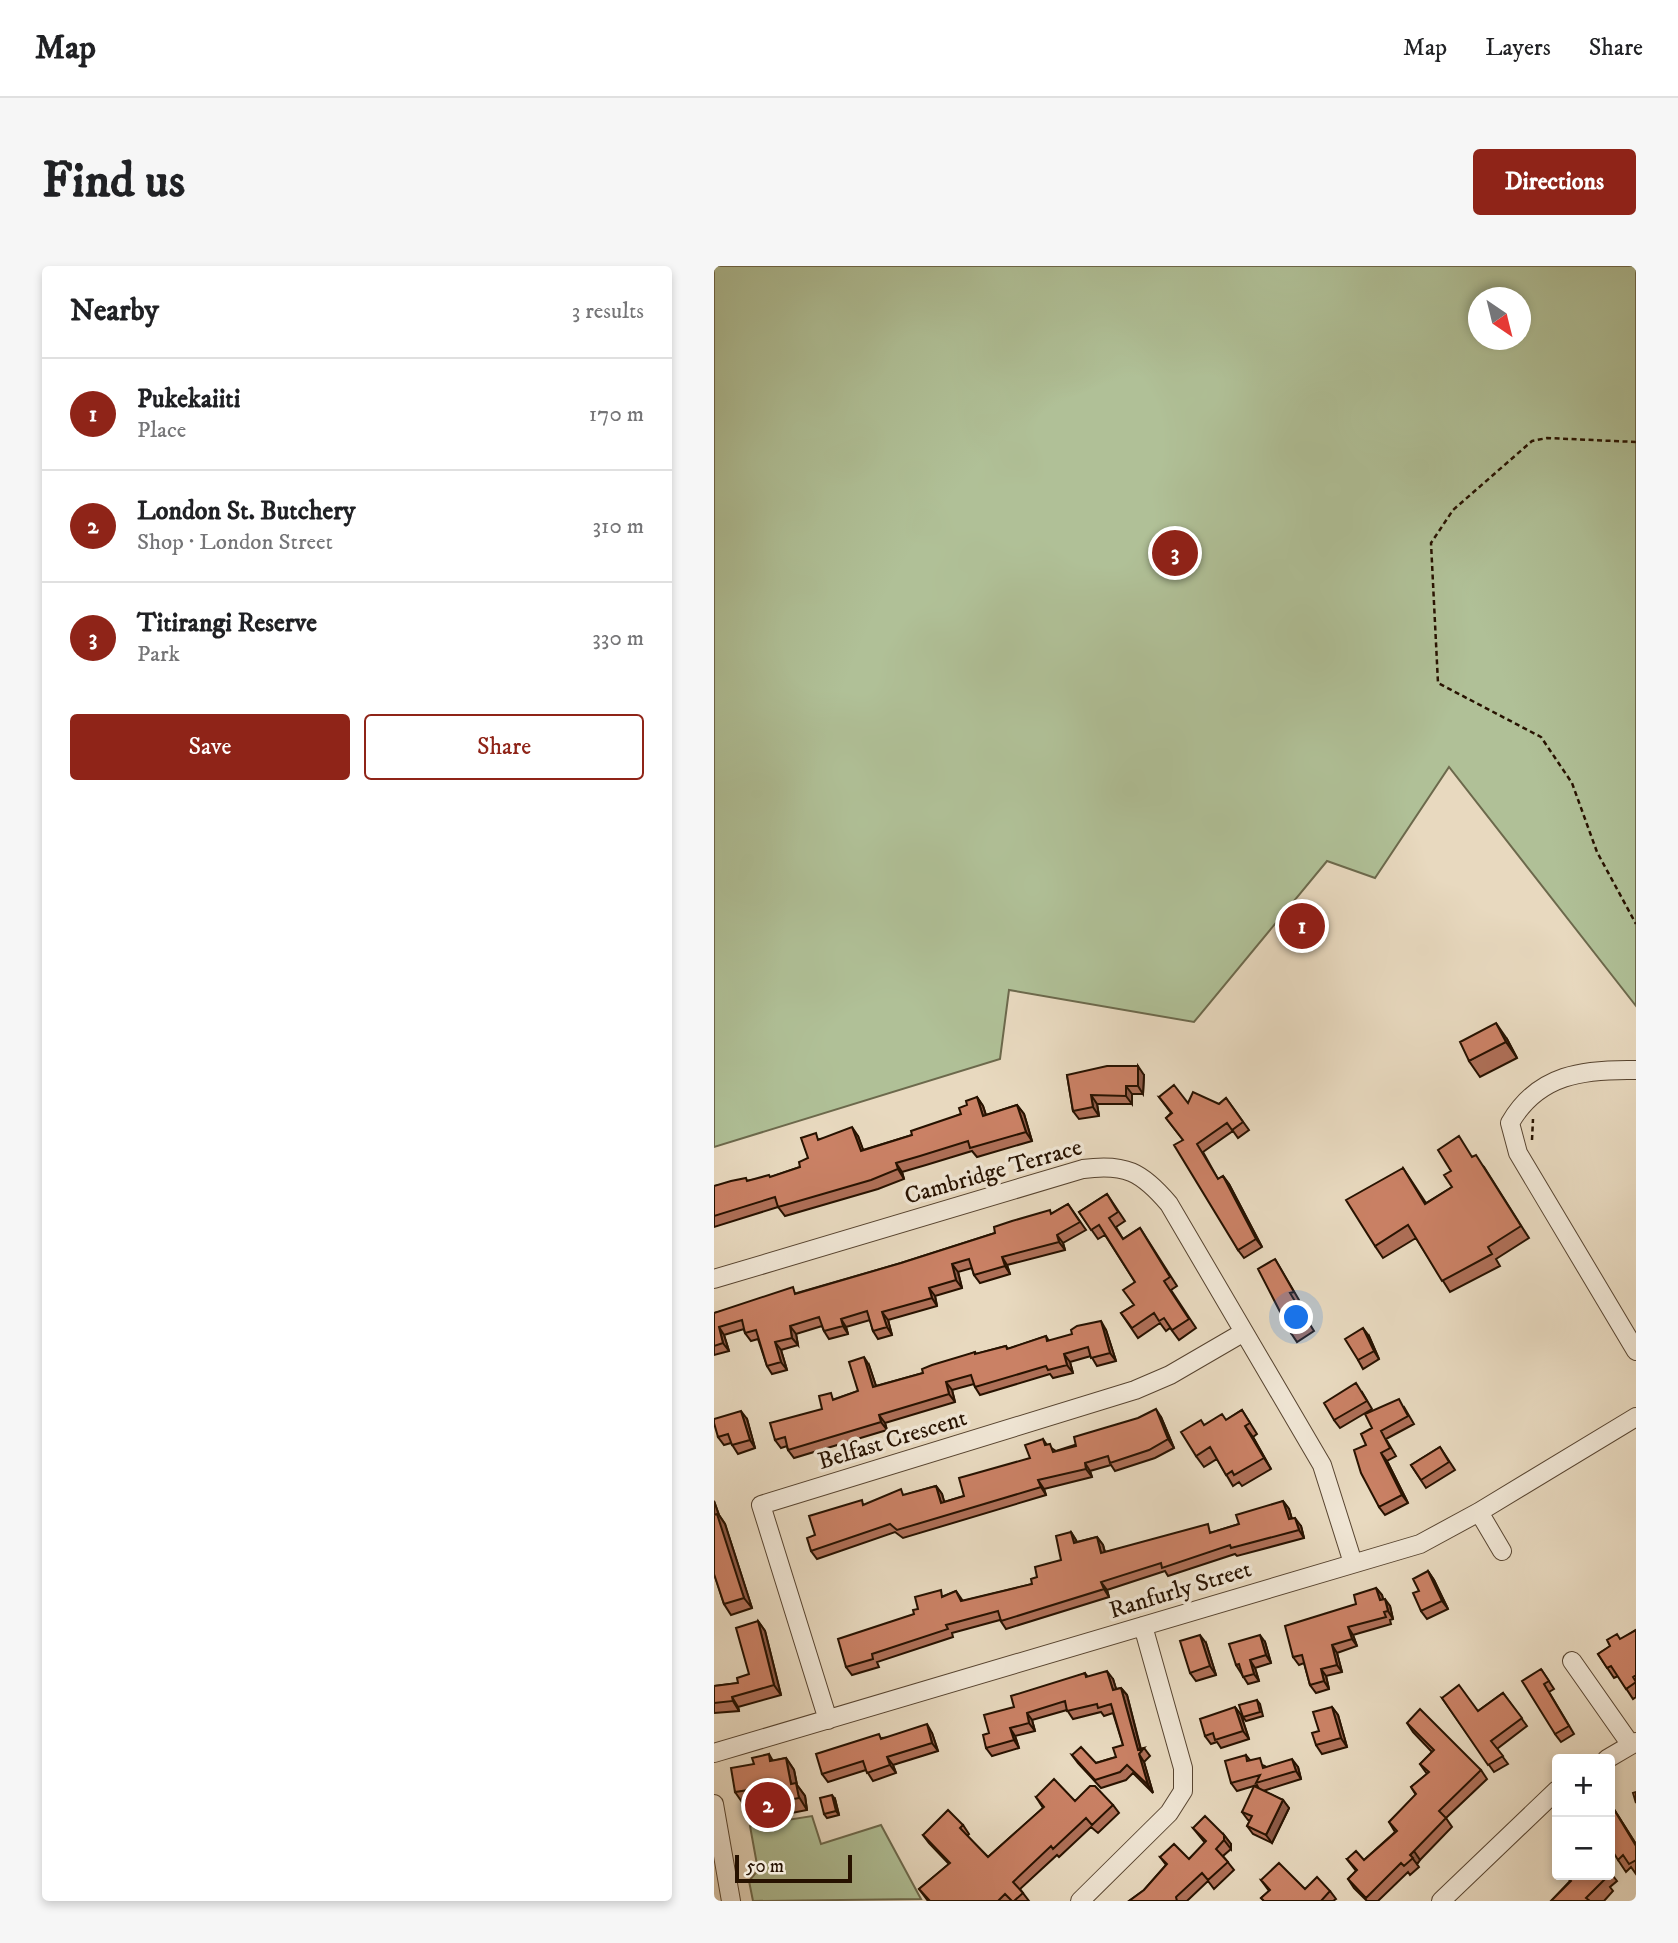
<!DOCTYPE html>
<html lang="en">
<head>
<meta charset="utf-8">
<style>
	:root { --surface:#fff; --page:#f6f6f6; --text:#202124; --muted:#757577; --line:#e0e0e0; --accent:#8f2418 }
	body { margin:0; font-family:"IM FELL DW Pica",serif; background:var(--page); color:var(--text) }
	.controls { position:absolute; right:21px; bottom:21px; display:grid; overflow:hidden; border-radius:7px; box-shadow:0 4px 10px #0003 }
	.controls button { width:63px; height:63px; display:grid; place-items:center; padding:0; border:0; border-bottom:2px solid var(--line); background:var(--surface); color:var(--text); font:35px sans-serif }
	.compass { position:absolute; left:754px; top:21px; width:63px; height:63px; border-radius:50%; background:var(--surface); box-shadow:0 4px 10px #0003; rotate:145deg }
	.scale { position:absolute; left:21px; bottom:18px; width:117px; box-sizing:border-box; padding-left:7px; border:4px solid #271200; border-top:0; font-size:19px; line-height:24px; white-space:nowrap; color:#271200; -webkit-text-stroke:5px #f0e6d5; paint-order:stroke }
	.you { position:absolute; left:583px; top:1052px; width:24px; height:24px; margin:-18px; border:5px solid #fff; border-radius:50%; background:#1a73e8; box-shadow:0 0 0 10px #1a73e833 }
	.badge { display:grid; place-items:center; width:46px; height:46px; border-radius:50%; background:var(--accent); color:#fff; font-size:23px; font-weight:700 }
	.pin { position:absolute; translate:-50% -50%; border:4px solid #fff; box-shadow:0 2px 7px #0006 }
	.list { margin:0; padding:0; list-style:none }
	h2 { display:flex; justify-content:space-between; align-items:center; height:91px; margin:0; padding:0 28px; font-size:30px }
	h2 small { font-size:23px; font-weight:400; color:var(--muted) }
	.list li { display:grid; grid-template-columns:46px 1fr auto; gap:21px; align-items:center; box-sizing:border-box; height:112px; padding:0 28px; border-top:2px solid var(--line) }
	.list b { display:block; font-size:26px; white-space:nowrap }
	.list p { margin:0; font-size:23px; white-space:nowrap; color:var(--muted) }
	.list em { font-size:23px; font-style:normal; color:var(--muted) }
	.actions { display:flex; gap:14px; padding:21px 28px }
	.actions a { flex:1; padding:16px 0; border:2px solid var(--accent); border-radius:7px; text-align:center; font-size:24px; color:var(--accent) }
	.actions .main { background:var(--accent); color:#fff }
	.map { position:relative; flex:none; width:922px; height:1635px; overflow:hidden; border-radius:7px }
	header { display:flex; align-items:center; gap:42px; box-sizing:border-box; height:98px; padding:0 35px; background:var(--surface); border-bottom:2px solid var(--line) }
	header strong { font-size:33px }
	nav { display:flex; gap:38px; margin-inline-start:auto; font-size:24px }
	.intro { display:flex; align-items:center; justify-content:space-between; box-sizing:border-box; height:168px; padding:0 42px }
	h1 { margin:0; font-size:49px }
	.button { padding:18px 32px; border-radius:7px; background:var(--accent); color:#fff; font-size:24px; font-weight:700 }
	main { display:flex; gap:42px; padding:0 42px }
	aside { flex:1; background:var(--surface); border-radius:7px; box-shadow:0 4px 10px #0003 }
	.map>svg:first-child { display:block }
</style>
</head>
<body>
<header>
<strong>Map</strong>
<nav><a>Map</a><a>Layers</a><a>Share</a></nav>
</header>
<div class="intro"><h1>Find us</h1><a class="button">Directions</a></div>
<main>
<aside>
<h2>Nearby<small>3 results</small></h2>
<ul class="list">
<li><span class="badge">1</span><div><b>Pukekaiiti</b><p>Place</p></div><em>170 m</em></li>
<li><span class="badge">2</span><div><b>London St. Butchery</b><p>Shop · London Street</p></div><em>310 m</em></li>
<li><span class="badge">3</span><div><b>Titirangi Reserve</b><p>Park</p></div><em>330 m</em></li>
</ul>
<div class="actions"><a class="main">Save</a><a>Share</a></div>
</aside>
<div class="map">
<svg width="922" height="1635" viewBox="0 0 922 1635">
	<rect width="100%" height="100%" fill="#e8d9bf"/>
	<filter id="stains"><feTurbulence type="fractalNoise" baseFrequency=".00286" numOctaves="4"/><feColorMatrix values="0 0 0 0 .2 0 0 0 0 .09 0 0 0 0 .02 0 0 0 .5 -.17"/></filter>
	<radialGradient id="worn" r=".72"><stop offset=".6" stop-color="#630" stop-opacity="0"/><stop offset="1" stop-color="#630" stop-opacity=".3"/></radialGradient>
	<path fill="#b0c097" stroke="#6c694c" stroke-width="2" fill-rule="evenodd" d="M0,0H922V740L735,501L661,612L613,595L480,756L295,724L286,793L0,881ZM764,32H806V74H764Z
		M98,1550L107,1578L167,1559L207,1633L39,1635L35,1615L44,1604L36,1560Z"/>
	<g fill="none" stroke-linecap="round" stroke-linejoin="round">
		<defs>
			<path id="minor" d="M922,804C870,803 824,808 796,857L804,887L922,1085
				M0,1013L369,903C411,897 428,906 455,938L608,1199L639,1297
				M765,1246L788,1285
				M858,1395L917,1479
				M114,1454L47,1239L421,1124L456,1109L530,1066
				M0,1487L706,1278L765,1246L922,1151
				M893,1493L922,1476
				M0,1538L17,1635
				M366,1635L455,1547L469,1525V1502L429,1360
				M727,1635L843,1524"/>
		</defs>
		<use href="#minor" stroke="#574430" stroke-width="20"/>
		<path stroke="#271200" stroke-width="2.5" stroke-dasharray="5 3.5" stroke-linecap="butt" d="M922,176L833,172L818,175L739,244L717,277L724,417L827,471L858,517L883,586L922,658
			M818,874L819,853"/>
		<use href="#minor" stroke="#f0e6d5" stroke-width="18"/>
	</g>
	<path fill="#ae6f57" stroke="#271200" stroke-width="2" d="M793,773L803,792L766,811L755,795Z
		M353,809H430L429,828H418V838H383L385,850L365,853L359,845Z
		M263,831L269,840L272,849L303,839L310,848L318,875L263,891L258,885L212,899L188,906L190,913L164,923L71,950L64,941L0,961V920L57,911L86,901L94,892L106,873L144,870L149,884L198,869L247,848L253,839Z
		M445,831L474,837L505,838L512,832L535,864L524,872L519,865L489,886L504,913L509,910L515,918L548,981L530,992L524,984L469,874L452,852L457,847Z
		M759,891L770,901L815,972L782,993L786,1000L736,1026L702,972L669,992L661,980L689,902L712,937L738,921Z
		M393,928L411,955L402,961L409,973L426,962L463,1020L457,1024L482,1062L465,1074L456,1062L452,1065L446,1057L424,1072L407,1047L420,1039L421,1016L391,969L384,973L365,946Z
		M354,938L372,964L349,977L351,984L293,999L296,1008L266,1017L260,1009L258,1002L244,1006L248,1022L221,1030L223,1040L174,1054L178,1069L164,1073L159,1065L156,1054L132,1061L134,1068L115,1073L110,1065L108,1060L82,1068L84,1079L67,1084L73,1104L58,1108L53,1100L44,1073L37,1075L31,1067L30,1063L10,1069L15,1085L0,1089V1047L83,1027L187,997L281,967L338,947Z
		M561,993L585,1034L582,1036L600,1065L583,1076L577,1067Z
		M392,1064L402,1095L383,1100L377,1090L356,1096L359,1107L339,1112L336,1108L266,1129L261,1121L260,1118L238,1124L241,1136L171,1157L173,1164L80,1192L74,1184L73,1180L67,1182L61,1174L108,1143L121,1133L144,1125L155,1099L162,1120L209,1107L261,1086L262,1088L292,1080L294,1083L332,1070L335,1075Z
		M655,1070L665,1093L649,1103L644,1094Z
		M648,1126L658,1143L626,1162L620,1154Z
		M690,1141L700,1158L672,1173L682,1190L673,1195L694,1237L671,1249L665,1241L652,1179Z
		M528,1144L543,1168L539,1171L557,1203L528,1220L525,1216L519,1220L503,1193L490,1201L482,1190L512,1154Z
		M447,1151L460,1182L441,1192L401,1205L397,1199L376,1205L378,1211L330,1223L332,1229L189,1272L181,1266L103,1293L97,1285L101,1269L191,1229L222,1220L228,1228L230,1236L250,1230L316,1192L329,1173L333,1179L342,1185Z
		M33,1153L41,1182L24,1188L17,1177L10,1179L4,1171Z
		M726,1181L741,1204L712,1222L697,1199Z
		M0,1235L5,1249L11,1258L38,1342L17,1349L10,1338L0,1307Z
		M569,1235L575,1243L578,1253L587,1260L590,1272L523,1290L521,1288L454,1310L451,1305L393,1324L395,1331L292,1363L286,1354L238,1367L239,1371L163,1396L165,1401L138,1409L132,1401L200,1348L204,1343L230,1330L242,1325L249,1335L318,1318L323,1311L347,1294L357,1266L363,1276L383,1271L389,1279L391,1286L499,1266L525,1258Z
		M714,1305L720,1314L734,1343L713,1353L707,1345L705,1325Z
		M662,1322L668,1329L669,1333L676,1340L679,1353L676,1354L677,1358L639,1369L643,1380L623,1387L628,1406L612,1410L615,1423L602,1427L596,1419L590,1397L585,1399L579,1391Z
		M44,1355L51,1365L67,1429L24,1441L25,1445L0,1447V1420L24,1417L35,1408Z
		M922,1364V1431L919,1433L904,1410L900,1412L884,1388Z
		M551,1376L557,1397L541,1402L545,1415L534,1418L522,1399Z
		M492,1377L502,1409L482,1415L476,1407Z
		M827,1403L840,1423L835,1426L860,1468L847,1476L841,1468Z
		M371,1407L374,1411L399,1413L402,1423L407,1422L413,1429L427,1483L430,1482L436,1490L430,1496L439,1527L419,1507L412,1514L387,1522L364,1497L358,1489L382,1497L402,1491L409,1479L399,1447L390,1450L387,1446L359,1453L353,1444L318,1454L321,1465L301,1470L305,1482L278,1490L272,1482L275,1467L300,1441Z
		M789,1427L813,1460L783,1483L794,1498L780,1506L728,1432L764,1445Z
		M543,1434L546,1438L549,1450L532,1455L529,1451Z
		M521,1441L527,1449L535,1473L507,1482L503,1476L497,1478L491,1470Z
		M618,1441L624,1449L633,1481L608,1488L602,1479L605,1465Z
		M693,1457L767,1504L773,1513L732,1552L738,1561L706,1594L703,1598L705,1601L696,1609L694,1606L664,1635H653L640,1622L634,1613L642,1605L633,1593L650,1594L681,1566L675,1556L702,1529L697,1521L713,1508L706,1498L718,1486L699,1466Z
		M218,1467L224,1485L179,1499L182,1507L159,1515L152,1504L114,1516L108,1508L168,1472Z
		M55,1488L59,1495L72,1492L80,1504L83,1519L91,1530L93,1544L53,1552L44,1540V1536L30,1539L21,1526L40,1498Z
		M532,1489L536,1494L551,1500L552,1501H584L587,1513L549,1525L569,1534L575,1542L558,1577L539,1568L533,1560L536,1555L534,1554L528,1546L545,1523L543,1519L523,1525L517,1517Z
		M322,1531L399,1539L405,1547L384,1567L377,1561L345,1591L343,1589L306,1623L315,1635H214L205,1623L235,1598L215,1577L209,1569L249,1559L255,1568L253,1570L274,1591L329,1542Z
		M121,1533L125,1549L113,1552L110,1548Z
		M896,1537L922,1578V1608L917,1601L912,1606L904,1594Z
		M479,1562L510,1569L517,1578V1583L509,1590L520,1604L500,1623L494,1615L473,1635H415L430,1624L452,1599L446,1591L475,1593L491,1577Z
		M896,1606L903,1615L896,1621L899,1625L890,1635H837L856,1615L852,1609H896Z
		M547,1614L591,1623L616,1625L622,1633L619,1635H550L547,1632L555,1625Z"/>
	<path fill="#8d5a47" stroke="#271200" stroke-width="2" d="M782,757L793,773L803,792L792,776Z
		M424,800L430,809L429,828L424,820Z
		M412,820L418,828V838L412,830Z
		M377,829L383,838L385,850L379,841Z
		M263,831L269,840L275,859L269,850Z
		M303,839L310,848L318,875L312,866Z
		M138,861L144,870L153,894L147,885Z
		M182,897L188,906L190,913L184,903Z
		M509,910L515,918L548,981L542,973Z
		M343,969L349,977L351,984L345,976Z
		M288,991L293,999L296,1008L291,1000Z
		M238,998L244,1006L248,1022L242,1014Z
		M215,1022L221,1030L223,1040L218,1032Z
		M168,1046L174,1054L178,1069L173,1061Z
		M127,1053L132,1061L134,1068L129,1060Z
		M387,1055L392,1064L402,1095L396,1087Z
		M76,1060L82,1068L84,1079L78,1072Z
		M5,1061L10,1069L15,1085L9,1077Z
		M649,1062L655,1070L665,1093L660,1085Z
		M61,1076L67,1084L73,1104L67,1096Z
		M350,1088L356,1096L359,1107L353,1099Z
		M150,1091L155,1099L165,1129L159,1121Z
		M232,1116L238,1124L241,1136L235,1128Z
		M442,1143L447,1151L460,1182L454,1173Z
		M27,1145L33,1153L41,1182L36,1174Z
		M165,1149L171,1157L173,1164L167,1156Z
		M531,1160L539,1171L557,1203L550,1192Z
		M667,1187L673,1195L694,1237L688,1229Z
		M371,1197L376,1205L378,1211L372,1203Z
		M324,1214L330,1223L332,1229L327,1221Z
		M222,1220L228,1228L233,1245L227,1237Z
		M0,1235L5,1249L11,1258L38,1342L30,1332L0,1247Z
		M569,1235L575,1243L580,1261L575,1253Z
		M581,1252L587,1260L590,1272L585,1264Z
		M357,1266L362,1274L365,1285L360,1277Z
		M383,1271L389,1279L393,1295L387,1287Z
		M714,1305L720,1314L734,1343L728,1335Z
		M387,1316L393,1324L395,1331L390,1323Z
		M662,1322L668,1329L671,1341L666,1334Z
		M671,1333L676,1340L679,1353L674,1345Z
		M44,1355L51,1365L67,1429L60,1419Z
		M634,1361L639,1369L643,1380L638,1373Z
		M486,1369L492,1377L502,1409L496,1400Z
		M546,1369L551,1376L557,1397L552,1389Z
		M618,1379L623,1387L628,1406L623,1399Z
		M536,1394L541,1402L545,1415L540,1408Z
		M607,1403L612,1410L615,1423L610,1415Z
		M393,1405L399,1413L405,1432L399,1424Z
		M407,1422L413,1429L427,1485L424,1484Z
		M18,1431L24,1441L25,1445L19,1435Z
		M521,1441L527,1449L535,1473L529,1465Z
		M618,1441L624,1449L633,1481L627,1472Z
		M313,1447L318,1454L321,1465L315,1457Z
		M213,1458L218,1467L224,1485L218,1477Z
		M296,1462L301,1470L305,1482L300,1474Z
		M425,1488L430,1496L439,1527L434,1519Z
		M173,1491L179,1499L182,1507L176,1499Z
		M72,1492L80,1504L83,1519L91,1530L93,1544L77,1518Z
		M578,1493L584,1501L587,1513L582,1505Z
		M118,1529L121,1533L125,1549L122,1545Z
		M569,1534L575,1542L558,1577L552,1569Z
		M896,1537L922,1578V1580Z
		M510,1569L517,1578V1583L510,1574Z
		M700,1585L706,1594L703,1598L696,1589Z"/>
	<path fill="#ca8165" stroke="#271200" stroke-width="2" d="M782,757L792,776L755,795L746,776Z
		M393,800H424V820H412V830L377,829L379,841L359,845L353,809Z
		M460,819L474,837L479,826L505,838L512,832L529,856L518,864L513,857L483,878L504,913L509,910L542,973L524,984L460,879L469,874L452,852L458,847L445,831Z
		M263,831L269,850L303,839L312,866L256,882L254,875L206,890L182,897L184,903L157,914L64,941L61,931L0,950V920L17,915L32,912L33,915L55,909L56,911L86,901L85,896L94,892L87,872L102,867L104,874L138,861L147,885L198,869L197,865L247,848L245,842L253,839L252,835Z
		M745,870L758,891L762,889L807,960L774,981L778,988L728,1015L694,959L661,980L632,934L689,902L711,938L738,921L730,909L737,905L724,884Z
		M393,928L404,946L395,952L409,973L426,962L456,1011L450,1015L475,1053L458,1064L450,1052L445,1055L440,1047L418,1062L407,1047L420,1039L409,1024L421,1016L385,959L377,964L365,946Z
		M354,938L366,956L343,969L345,976L288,991L291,1000L260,1009L255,993L238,998L242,1014L215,1022L218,1032L168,1046L173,1061L159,1065L153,1045L127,1053L129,1060L110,1065L105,1051L76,1060L78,1072L61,1076L67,1096L53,1100L42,1064L31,1067L28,1054L5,1061L9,1077L0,1080V1047L79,1021L81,1028L187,997L281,967L280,961L298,955L336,944L337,948Z
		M561,993L580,1026L576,1027L594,1057L577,1067L544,1003Z
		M387,1055L396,1087L377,1092L374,1081L350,1088L353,1099L334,1104L332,1100L261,1121L257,1109L232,1116L235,1128L165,1149L167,1156L74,1184L71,1171L61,1174L56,1157L108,1143L105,1130L117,1127L119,1134L144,1125L135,1096L150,1091L159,1121L209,1107L208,1103L218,1099L261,1086V1088L292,1080L293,1083L332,1070L333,1075L358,1068L357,1064L363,1060Z
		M649,1062L660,1085L644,1094L631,1073Z
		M642,1117L653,1135L620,1154L610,1137Z
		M685,1133L694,1150L667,1165L676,1182L667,1187L688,1229L665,1241L647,1207L640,1184L652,1179L647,1168L658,1162L651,1148Z
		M442,1143L454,1173L435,1184L396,1197L394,1190L371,1197L372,1203L324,1214L327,1221L183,1264L176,1258L97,1285L93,1272L101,1269L95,1250L148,1234L149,1239L187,1223L189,1229L222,1220L227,1237L250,1230L245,1212L316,1192L311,1179L329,1173L331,1179L336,1178L339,1186L362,1180L360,1171L424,1152Z
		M528,1144L536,1157L531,1160L550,1192L520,1209L518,1205L512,1209L496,1181L482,1190L467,1166L487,1154L490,1159L508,1148L512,1154Z
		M27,1145L36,1174L18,1179L14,1168L4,1171L0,1157V1153Z
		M726,1181L735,1196L707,1214L697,1199Z
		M569,1235L575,1253L581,1252L585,1264L517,1282L516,1279L448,1302L447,1297L387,1316L390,1323L287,1355L284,1345L232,1359L234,1363L158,1388L159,1393L132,1401L124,1373L200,1348L199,1344L204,1343L201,1331L227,1324L228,1331L242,1325L247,1335L318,1318L317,1313L323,1311L321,1301L347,1294L342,1270L357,1266L360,1277L383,1271L387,1287L494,1258L496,1267L525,1258L522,1249Z
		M0,1247V1249L3,1248L30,1332L10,1338L0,1308Z
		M714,1305L728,1335L707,1345L699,1327L705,1325L699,1313Z
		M662,1322L666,1334L671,1333L674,1345L670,1346L672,1351L634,1361L638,1373L618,1379L623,1399L607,1403L610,1415L596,1419L588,1389L579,1391L571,1360L642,1338L640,1329Z
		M44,1355L60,1419L18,1431L19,1435L0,1437V1420L24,1417L23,1412L35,1408L22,1362Z
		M922,1364V1409L919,1411L922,1416L912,1423L897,1400L893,1402L884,1388L896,1380L893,1374L903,1368L906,1373Z
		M486,1369L496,1400L476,1407L466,1375Z
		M546,1369L552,1389L536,1394L540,1408L529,1411L525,1398L522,1399L515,1378Z
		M827,1403L835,1415L830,1418L855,1460L841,1468L808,1415Z
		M393,1405L399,1424L407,1422L424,1484L430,1482L425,1488L434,1519L413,1499L406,1506L381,1514L358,1489L367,1481L382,1497L402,1491L399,1482L409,1479L397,1438L384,1442L383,1438L353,1445L351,1435L313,1447L315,1457L296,1462L300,1474L272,1482L269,1469L275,1467L270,1449L300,1441L297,1430L371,1407L372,1411Z
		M745,1419L764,1445L789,1427L808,1452L777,1475L789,1490L774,1499L728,1432Z
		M543,1434L546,1446L529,1451L525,1439Z
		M521,1441L529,1465L501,1474L499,1467L491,1470L486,1453Z
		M618,1441L627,1472L602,1479L598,1467L605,1465L599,1446Z
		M706,1443L767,1504L725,1545L732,1552L700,1585L696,1589L699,1592L690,1600L687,1597L652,1632L634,1613L643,1604L633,1593L642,1585L650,1594L683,1565L675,1556L702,1528L697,1521L715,1506L706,1498L720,1484L693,1457Z
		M213,1458L218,1477L173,1491L176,1499L153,1507L149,1495L108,1508L102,1488L165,1468L167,1473Z
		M55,1488L56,1495L72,1492L77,1518L82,1517L85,1532L44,1540L41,1523L21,1526L17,1502L40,1498L38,1492Z
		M532,1489L533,1495L546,1492L549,1502L578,1493L582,1505L542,1517L546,1509L517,1517L511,1495Z
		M340,1513L361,1535L376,1520H381L399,1539L378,1559L372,1552L339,1583L337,1580L299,1616L309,1627L300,1635H298L291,1628L284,1635H216L205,1623L236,1597L209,1569L234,1544L249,1559L246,1562L274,1591L330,1541L322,1531Z
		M540,1520L569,1534L552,1569L533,1560L538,1550L528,1546Z
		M922,1526V1537L919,1527Z
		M118,1529L122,1545L110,1548L106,1532Z
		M896,1537L922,1580V1594L915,1598L909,1589L904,1594L896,1581Z
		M491,1550L510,1569V1574L502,1583L514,1596L494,1614L488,1607L462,1631L463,1635H415L430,1624L453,1598L446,1591L460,1578L475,1593L492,1575L479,1562Z
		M565,1597L591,1623L603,1611L616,1625L607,1635H550L547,1632L556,1624L547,1614Z
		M852,1609H888L887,1610L891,1613L872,1632L876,1635H837L857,1615Z"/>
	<g text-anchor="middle" stroke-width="7" stroke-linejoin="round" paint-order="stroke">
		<g font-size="24" fill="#271200" stroke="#f0e6d5">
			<text transform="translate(279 905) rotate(-16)" y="8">Cambridge Terrace</text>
			<text transform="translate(178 1173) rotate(-17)" y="8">Belfast Crescent</text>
			<text transform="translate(466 1323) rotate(-17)" y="8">Ranfurly Street</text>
		</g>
	</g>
	<rect width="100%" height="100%" filter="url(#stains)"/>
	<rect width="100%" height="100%" fill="url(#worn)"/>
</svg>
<div class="controls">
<button>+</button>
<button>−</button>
</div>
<svg class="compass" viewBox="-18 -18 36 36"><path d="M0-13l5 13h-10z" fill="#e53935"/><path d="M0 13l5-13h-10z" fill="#757577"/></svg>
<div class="scale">50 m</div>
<div class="you"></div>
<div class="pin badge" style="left:588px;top:660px">1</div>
<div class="pin badge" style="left:54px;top:1539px">2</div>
<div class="pin badge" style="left:461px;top:287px">3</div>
</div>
</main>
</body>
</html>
